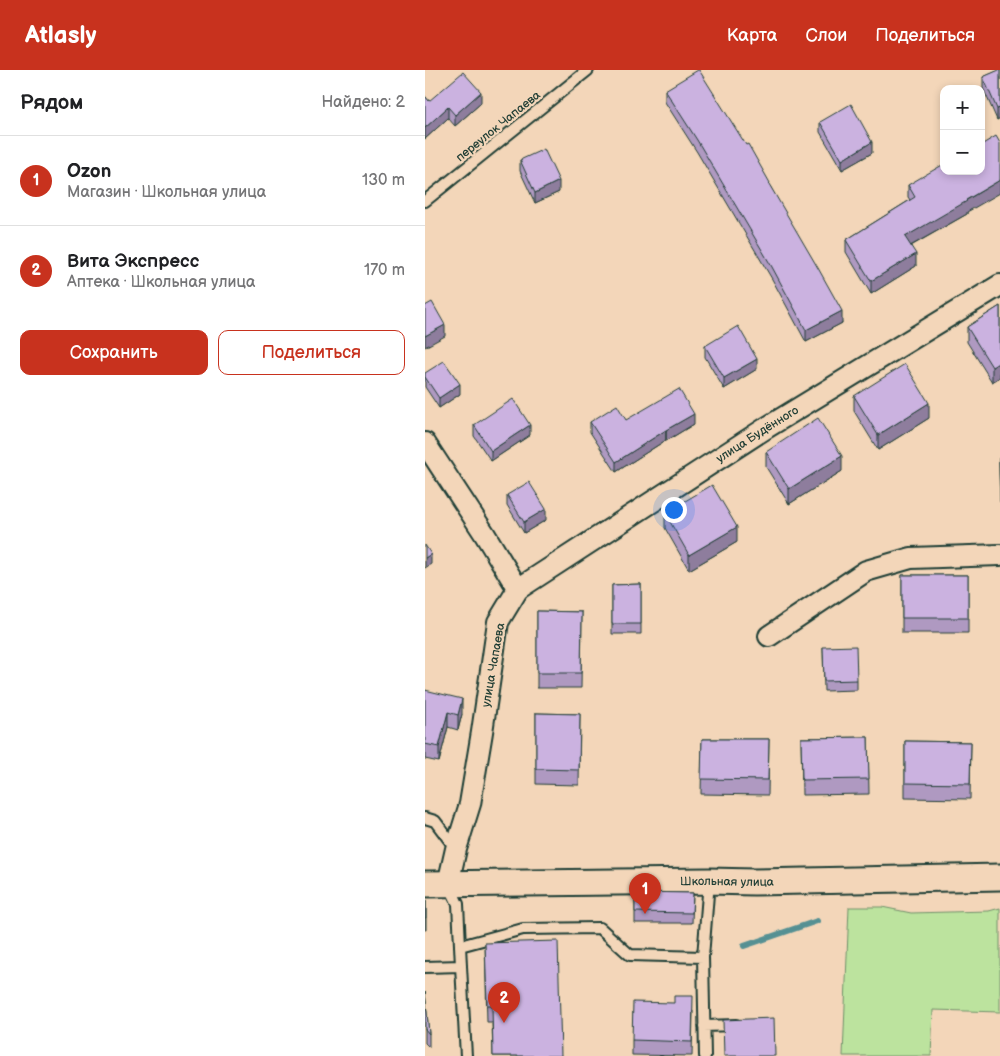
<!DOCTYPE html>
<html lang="ru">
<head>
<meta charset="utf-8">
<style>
	:root { --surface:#fff; --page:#f2f2f2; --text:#202124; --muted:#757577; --line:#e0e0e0; --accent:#c8321e }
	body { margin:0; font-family:"Balsamiq Sans",sans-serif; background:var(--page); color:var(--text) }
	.controls { position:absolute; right:15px; top:15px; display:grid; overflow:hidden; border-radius:10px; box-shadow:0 2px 8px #0003 }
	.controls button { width:45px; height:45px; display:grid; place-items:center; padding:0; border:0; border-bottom:1px solid var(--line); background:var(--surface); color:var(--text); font:25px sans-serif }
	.you { position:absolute; left:248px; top:439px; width:18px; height:18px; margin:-12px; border:4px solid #fff; border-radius:50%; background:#1a73e8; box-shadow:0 0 0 8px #1a73e833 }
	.badge { display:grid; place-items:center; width:32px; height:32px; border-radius:50%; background:var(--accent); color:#fff; font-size:16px; font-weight:700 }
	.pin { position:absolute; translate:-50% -41px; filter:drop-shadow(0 1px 2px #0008) }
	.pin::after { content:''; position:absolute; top:26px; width:18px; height:15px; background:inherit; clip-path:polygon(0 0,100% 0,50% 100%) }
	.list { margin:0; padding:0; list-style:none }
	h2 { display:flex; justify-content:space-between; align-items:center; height:65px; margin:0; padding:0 20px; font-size:21px }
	h2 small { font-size:16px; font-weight:400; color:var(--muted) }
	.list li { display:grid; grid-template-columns:32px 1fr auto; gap:15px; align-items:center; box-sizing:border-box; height:90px; padding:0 20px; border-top:1px solid var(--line) }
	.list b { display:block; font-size:19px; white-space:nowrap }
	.list p { margin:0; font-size:16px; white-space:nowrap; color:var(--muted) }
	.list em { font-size:16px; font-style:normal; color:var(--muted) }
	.actions { display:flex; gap:10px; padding:15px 20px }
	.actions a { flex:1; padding:11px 0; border:1px solid var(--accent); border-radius:10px; text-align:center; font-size:18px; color:var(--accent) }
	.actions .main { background:var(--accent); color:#fff }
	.map { position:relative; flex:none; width:575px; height:986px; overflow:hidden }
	header { display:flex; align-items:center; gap:30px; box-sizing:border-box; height:70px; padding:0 25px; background:var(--accent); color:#fff }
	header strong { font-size:24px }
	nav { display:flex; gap:28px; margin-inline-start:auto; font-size:18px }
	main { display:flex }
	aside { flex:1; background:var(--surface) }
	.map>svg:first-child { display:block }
</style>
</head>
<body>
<header>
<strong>Atlasly</strong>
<nav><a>Карта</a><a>Слои</a><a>Поделиться</a></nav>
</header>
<main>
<aside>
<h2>Рядом<small>Найдено: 2</small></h2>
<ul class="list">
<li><span class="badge">1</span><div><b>Ozon</b><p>Магазин · Школьная улица</p></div><em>130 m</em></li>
<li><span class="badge">2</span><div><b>Вита Экспресс</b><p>Аптека · Школьная улица</p></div><em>170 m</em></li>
</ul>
<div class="actions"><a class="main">Сохранить</a><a>Поделиться</a></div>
</aside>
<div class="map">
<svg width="575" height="986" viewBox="0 0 575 986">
	<rect width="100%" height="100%" fill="#f3d6b9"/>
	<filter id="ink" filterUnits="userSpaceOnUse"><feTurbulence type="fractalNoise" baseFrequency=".02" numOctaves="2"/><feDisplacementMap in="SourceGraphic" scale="10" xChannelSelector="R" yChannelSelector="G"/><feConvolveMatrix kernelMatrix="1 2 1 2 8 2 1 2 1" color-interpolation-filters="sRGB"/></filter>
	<g filter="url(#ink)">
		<path fill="#bce39e" stroke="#6e9069" d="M424,837H457L486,843L564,841L575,838V942L508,940L506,986H418Z"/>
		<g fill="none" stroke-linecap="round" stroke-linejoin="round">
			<path stroke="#549093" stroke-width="6" d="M319,876L392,851"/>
			<defs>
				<path id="service" d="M0,131L163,0
					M0,748L10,751L31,779
					M24,815L33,834L36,896L41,986
					M35,876L98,859L175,858L205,885L278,887L284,811
					M278,887L280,986
					M0,897L36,896
					M279,956L311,955"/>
				<g id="minor">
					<path d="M0,373L59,463L93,519L73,552L57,662L45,734L31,779L23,814"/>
					<path id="s1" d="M93,519L341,358L575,215"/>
					<path d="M344,566L441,501L486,488L575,485"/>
				</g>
				<g id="tertiary">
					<path id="s2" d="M0,814L284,811L329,812L575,807"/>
				</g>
			</defs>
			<use href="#service" stroke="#1f3d34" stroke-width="14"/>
			<use href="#minor" stroke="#1f3d34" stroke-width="24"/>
			<use href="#tertiary" stroke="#1f3d34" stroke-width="29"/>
			<use href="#service" stroke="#f3d6b9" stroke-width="10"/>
			<use href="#minor" stroke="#f3d6b9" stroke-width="20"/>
			<use href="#tertiary" stroke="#f3d6b9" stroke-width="25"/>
		</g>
		<path fill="#af99c1" stroke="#1f3d34" d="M575,0V48L572,50L558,18V7Z
			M240,20L345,116L417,253L381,272L347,209L272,82L240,32Z
			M0,26L4,31L56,33L30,56L23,48L0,69Z
			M395,52L447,83L417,100L395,62Z
			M95,90L134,122L110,133L95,101Z
			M483,115L542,142V144L486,176L491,196L446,224L421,182V170L485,130L483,127Z
			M575,236V307L567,312L542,272V257Z
			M280,276L332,299L299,319L280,287Z
			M0,303L35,324L14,338L0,317Z
			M429,326L504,348L453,380L429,341Z
			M165,352L269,354L241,371V370L191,402L165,362Z
			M49,355L105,365L66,391L49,366Z
			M341,382L417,401L364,434L341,397Z
			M574,388H575V432L574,403Z
			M82,425L121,450L99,463L82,435Z
			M240,443L312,472L264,500L240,458Z
			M477,505H543V563H477Z
			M216,514V564H187V515Z
			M112,541L157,542L156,618H112Z
			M398,577L432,610V620L399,621Z
			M0,620L37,644L33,660L23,657L14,692L0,689Z
			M111,643L155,644L154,715L111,714Z
			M443,667L444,724L377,725L376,668Z
			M277,669H344L343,725L276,724Z
			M480,671L546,672L545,729L480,728Z
			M210,822L268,823L267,853H210Z
			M0,830H1V860H0Z
			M60,873L136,986H68L67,952H62Z
			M0,922L4,964V977L0,973Z
			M268,941L267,986L207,985V970Z"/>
		<path fill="#8e7d9d" stroke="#1f3d34" d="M56,22V33L30,56V45Z
			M23,37V48L0,69V58Z
			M575,38V48L572,50V39Z
			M447,72V83L417,100V90Z
			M575,110V123L542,142V144L480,179V167Z
			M134,111V122L110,133V123Z
			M491,184V196L446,224V211Z
			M417,241V253L381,272V260Z
			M20,255V266L0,277V266Z
			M332,289V299L299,319V308Z
			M575,292V307L567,312V297Z
			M35,314V324L14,338V328Z
			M504,333V348L453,380V365Z
			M269,344V354L241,371V360Z
			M105,355V365L66,391V381Z
			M241,360V370L191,402V392Z
			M417,386V401L364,434V419Z
			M121,439V450L99,463V452Z
			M312,457V472L264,500V485Z
			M6,484V494L0,498V488Z
			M37,629V644L33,660V645Z
			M23,642V657L14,692V677Z"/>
		<path fill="#cbb2e0" stroke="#1f3d34" d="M273,0H274L321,75L323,74L345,113L344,114L393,198L417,241L381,260L347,197L272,70L240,20Z
			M574,0H575V38L572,39L558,7Z
			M38,2L56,22L30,45L23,37L0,58V26L4,31Z
			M426,34L447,72L417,90L395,52Z
			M571,66L575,73V110L541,130L542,131L480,167L491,184L446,211L421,170L490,127L483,115L519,94V101H556V75Z
			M119,79L134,111L110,123L95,90Z
			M7,232L20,255L0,266V236Z
			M575,236V292L567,297L542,257Z
			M313,256L332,289L299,308L280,276Z
			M19,291L35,314L14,328L0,307V303Z
			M480,294L504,333L453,365L429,326Z
			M254,319L269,344L241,360L191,392L165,352L192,335L201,350Z
			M88,329L105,355L66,381L49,355Z
			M393,348L417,386L364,419L341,382Z
			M574,388H575V417Z
			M104,412L121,439L99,452L82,425Z
			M287,415L312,457L264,485L240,443Z
			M0,475L6,484L0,488Z
			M477,505H543V548H477Z
			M216,514V554H187V515Z
			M112,541L157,542L156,603H112Z
			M431,576L432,610L399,611L398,577Z
			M0,620L37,629L33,645L23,642L14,677L0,674Z
			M111,643L155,644L154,700L111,699Z
			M443,667L444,709L377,710L376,668Z
			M277,669H344L343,710L276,709Z
			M480,671L546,672L545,714L480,713Z
			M210,822L268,823L267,843L210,842Z
			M0,830H1V848H0Z
			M133,871L136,986H68L67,935H62L60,873Z
			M0,922L4,964L0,959Z
			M249,926H268L267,972L207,970L208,932L249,933Z
			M349,948L350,986H299L298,950Z"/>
	</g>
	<g text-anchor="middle" stroke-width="4.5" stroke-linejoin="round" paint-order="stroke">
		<g font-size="12" fill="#1f3d34" stroke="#f3d6b9">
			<text transform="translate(73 56) rotate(-39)" y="4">переулок Чапаева</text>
			<text dy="4" stroke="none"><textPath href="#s1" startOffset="285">улица Будённого</textPath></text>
			<text transform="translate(68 595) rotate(-80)" y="4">улица Чапаева</text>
			<text dy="4" stroke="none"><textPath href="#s2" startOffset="302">Школьная улица</textPath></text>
		</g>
	</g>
</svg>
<div class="controls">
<button>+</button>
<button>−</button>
</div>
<div class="you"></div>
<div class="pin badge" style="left:220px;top:844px">1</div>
<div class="pin badge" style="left:79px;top:953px">2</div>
</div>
</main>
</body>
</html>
